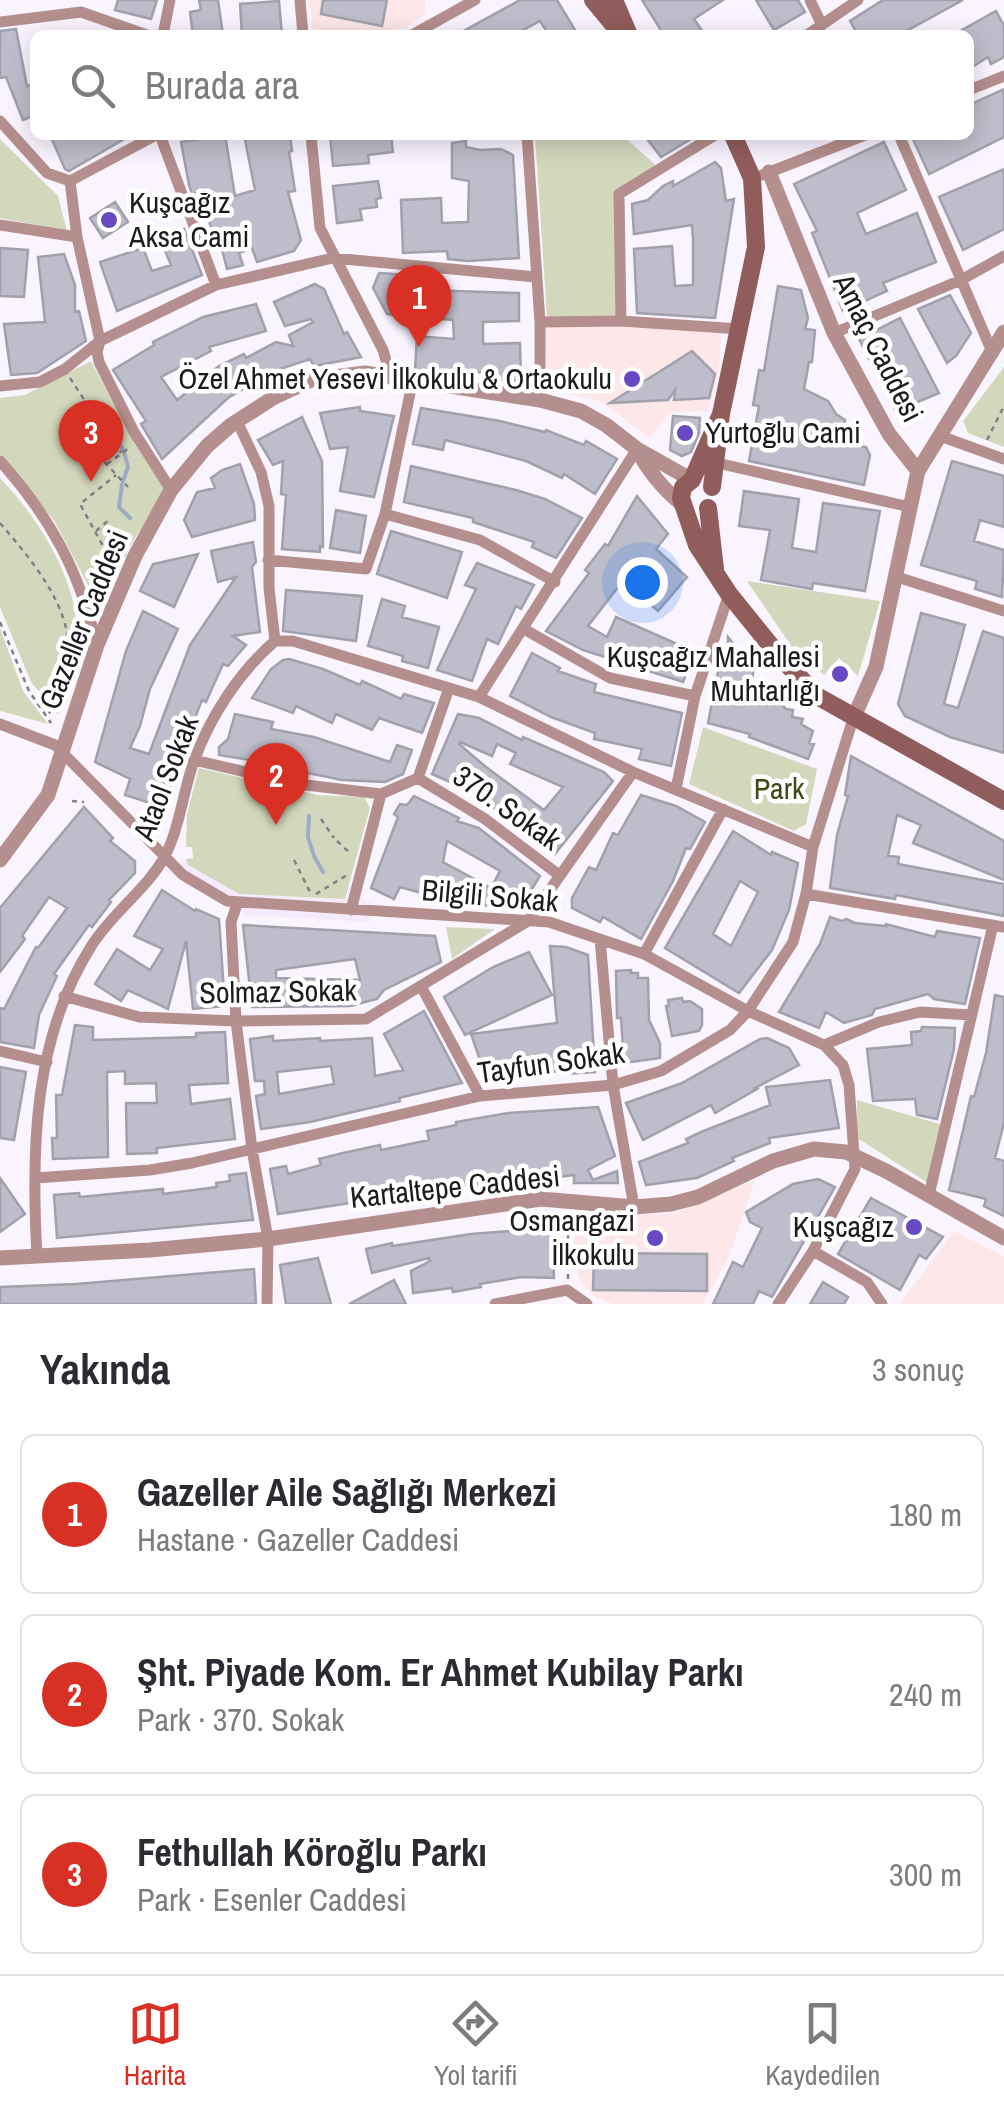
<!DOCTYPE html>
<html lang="tr">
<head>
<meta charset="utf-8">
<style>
	:root { --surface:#fff; --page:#f7f7f7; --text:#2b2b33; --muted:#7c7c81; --line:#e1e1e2; --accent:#d93025 }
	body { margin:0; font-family:"Archivo Narrow",sans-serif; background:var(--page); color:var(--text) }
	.you { position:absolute; left:642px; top:582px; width:35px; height:35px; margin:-25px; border:8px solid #fff; border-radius:50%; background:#1a73e8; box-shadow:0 0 0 15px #1a73e833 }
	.badge { display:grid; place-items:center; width:65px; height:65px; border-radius:50%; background:var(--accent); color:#fff; font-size:32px; font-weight:700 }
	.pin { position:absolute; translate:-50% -82px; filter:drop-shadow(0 2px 5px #0008) }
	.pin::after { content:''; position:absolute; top:52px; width:35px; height:30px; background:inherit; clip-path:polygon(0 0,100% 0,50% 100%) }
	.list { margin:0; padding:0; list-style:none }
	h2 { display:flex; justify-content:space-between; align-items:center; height:130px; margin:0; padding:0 40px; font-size:42px }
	h2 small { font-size:32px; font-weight:400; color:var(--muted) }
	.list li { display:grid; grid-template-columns:65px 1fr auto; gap:30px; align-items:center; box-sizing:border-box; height:160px; margin:0 20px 20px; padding:0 20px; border:2px solid var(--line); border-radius:15px }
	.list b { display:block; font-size:38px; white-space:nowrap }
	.list p { margin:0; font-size:32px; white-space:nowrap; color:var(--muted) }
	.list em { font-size:32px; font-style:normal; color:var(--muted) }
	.icon { flex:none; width:55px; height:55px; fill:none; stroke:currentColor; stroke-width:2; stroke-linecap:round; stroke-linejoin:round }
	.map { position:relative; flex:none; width:1004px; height:1304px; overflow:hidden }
	.search { position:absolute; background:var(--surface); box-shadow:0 5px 25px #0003; left:30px; right:30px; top:30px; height:110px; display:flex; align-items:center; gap:25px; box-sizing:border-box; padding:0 35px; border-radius:15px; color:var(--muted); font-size:38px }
	.sheet { height:670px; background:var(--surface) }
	nav { display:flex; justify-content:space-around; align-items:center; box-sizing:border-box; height:140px; border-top:2px solid var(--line); background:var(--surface); font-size:28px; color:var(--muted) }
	nav a { display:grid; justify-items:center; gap:5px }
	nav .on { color:var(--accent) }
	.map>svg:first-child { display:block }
</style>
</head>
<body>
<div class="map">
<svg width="1004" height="1304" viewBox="0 0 1004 1304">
	<rect width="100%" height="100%" fill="#faf4ff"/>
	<path fill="#f6eafe" d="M186,859L188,865L239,894L345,899L350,883L362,885L361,899L372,903L370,922L246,915L164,870Z"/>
	<path fill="#fde7e8" d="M310,0H425V14L406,28L370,33L312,29Z
		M545,327H640L721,333L719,369L709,411L671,412L649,438L602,402L555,390L546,372Z
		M755,1180L728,1259L702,1304H614L597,1298L583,1285L573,1262L575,1217L675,1213Z
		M954,1231L1004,1257V1304H900Z"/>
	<path fill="#d3d8bd" d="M535,135H622L659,168L615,193L616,319L547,317Z
		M0,139L58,196L67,231L0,218Z
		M91,361L135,444L165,491L132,543L102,604H98L55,522L0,455V398L25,395Z
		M1004,367V447L968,433L963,421Z
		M0,478C43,523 84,590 77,654C75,674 64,695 58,714L31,682L0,607Z
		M747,581L880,601L858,676L839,658L824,675L792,647Z
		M0,628L23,691L48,724L0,711Z
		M703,727L817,769L806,824L794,831L689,784Z
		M199,768L318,795L364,797L370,808L345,899L239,894L188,865L186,859L193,858L192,847H186L187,814Z
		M446,927L495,929L452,959Z
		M857,1100L943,1125L928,1183L857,1138Z"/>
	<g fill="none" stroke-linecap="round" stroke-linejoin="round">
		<path stroke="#9cacc7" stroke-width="4" d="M108,424L123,450
			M123,481L128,467L124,452
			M122,484L119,507L130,518
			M309,816L308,837L313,853
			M314,856L323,872"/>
	</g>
	<path fill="#bebdcb" stroke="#a1a0ad" stroke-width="2.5" fill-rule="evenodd" d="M118,0H157L151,19L115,10Z
		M199,0H218L223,35H193L190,12L201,10Z
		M323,0H387L382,26L321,14Z
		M520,0H557L578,35H549L540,21L514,35H456Z
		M642,0H723L694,19L705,35H664Z
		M756,0H798L805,12L774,30Z
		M883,0H963L899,35H858L850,21Z
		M279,1L282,35H242L240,4Z
		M996,11L1004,26V57L991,64L988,57L969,69V35H953Z
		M16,29L27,86L35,83V115L23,120L6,77L0,78V31Z
		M1004,89V137L929,174L911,135H969V105Z
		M50,135H131L69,171L65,169Z
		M225,135L235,196L255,190L244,135H290L292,151L289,152L295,191L288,192L301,240L294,251L257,262L252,248L239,253L243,265L227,269L218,234L213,236L202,192L192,194L189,185L181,142Z
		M330,135H391L393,152L368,155L369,163L333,166Z
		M644,135H685L691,139L661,157Z
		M466,141V147L480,150L501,149L513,155L519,258L468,261L448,259L447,251L403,253L401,200L441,198L442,223L468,222L469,181L452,178V143Z
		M884,142L906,190L857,213L866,234L917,213L936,262L883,283L887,291L843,311L812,233L817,231L794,184Z
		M715,162L721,168L726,201L734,199L715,318L637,313L634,249L672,246L675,286L693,285V239L692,225L634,234L632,204L648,200L663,186L673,181V186Z
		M1004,169V229L963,250L939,197Z
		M378,181L381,198L376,199L377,207L360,209L362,220L337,223L333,186Z
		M115,202L128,222L103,238L90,218Z
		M184,229L202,275L117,311L100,262L143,248L152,271L171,265L160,239Z
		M0,248L28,250L24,297L0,296Z
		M64,254L75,285V312L79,311L86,341L37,373L11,375L4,324L45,322L38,257Z
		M379,273L424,276V290L519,293V321L483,322V344L520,343L521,381L493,379V372L441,373L415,369L417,336L454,339L453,320L387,314L373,288Z
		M315,284L324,289L344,334L347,332L361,357L314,366L310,359L259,376L260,379L228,398L162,459L141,424L146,421L113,370L154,345L153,342L203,317L256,304L266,331L209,347L211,351L161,377L177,400L219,366L244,354L246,358L276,342L293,346L289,335L313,322L311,319L285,326L274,302Z
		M778,286L801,290L808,318L805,329L815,330L812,362H809L804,389L828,401L836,414L845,420L842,430L850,432V438L857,439L855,445L866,447L870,455L864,485L749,461L759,406L753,405L759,370L764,371Z
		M950,295L971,333L956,356L947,363L918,309Z
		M900,318L939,393L896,411L878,369L875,370L859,339Z
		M692,351L715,374L709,398L674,400L675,390L668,400L610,403Z
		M360,407V411L394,416L374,497L340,491L348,447L330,449L320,413Z
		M421,408L500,421L545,432L546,430L584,445L586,441L617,459L595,494L564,474L562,478L526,461L485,450L445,440L443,450L413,444Z
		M673,416L700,418L699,433L691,452L682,456L670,450Z
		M302,417L322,461L323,547L320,546V552L282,549L286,495L281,494L283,461L273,465L258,440Z
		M952,461L1004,476V527L980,520L974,541L1004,550L1002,597L975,589L977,581L921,565Z
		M240,464L254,504L255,520L192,537L184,520L197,492L215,488L211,478L222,470Z
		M411,466L516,490L545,499L582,518L556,558L532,547L534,542L473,522V518L404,502Z
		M744,491L799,499L792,548L816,552L823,503L880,511L865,591L813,583L812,589L761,580L770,530L739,526Z
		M637,496L668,534L656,549L687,577L658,611L630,587L640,566L636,564L588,626L607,637L616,617L695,652L683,682L583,650L546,631L589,573L585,570L605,544L608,546Z
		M336,510L366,516L360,553L330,548Z
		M391,531L462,552L447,598L377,574Z
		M253,542L256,562L252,567L260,632L233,636L246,645L228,666L223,664L206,702L202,700L182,751L179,750L165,808L125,795L130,779L95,762L126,651L143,611L178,629L150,689L140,726L130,748L149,754L190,645L236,577L218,582L211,551Z
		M198,554L174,607L140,591L153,564Z
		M477,563L534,585L521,609L516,606L498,644L487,639L472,681L437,670L476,589L465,585Z
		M286,590L362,596L356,641L283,631Z
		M382,599L405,606L402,617L439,627L428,668L402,661L403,656L368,646Z
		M921,613L965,625L944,704L958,708L983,631L1004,638V753L950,737L905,716L898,704Z
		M728,637L754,669L751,684L769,690L786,709L793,710L792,717L803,719L801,724L813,731L809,743L814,744L808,759L749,737L750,734L708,723L721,656L728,651Z
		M532,653L560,668L558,671L596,684L594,692L682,713L671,766L639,759L642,749L594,739L595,733L551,717L510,696Z
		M289,659L323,669L360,685L362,681L401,699L404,694L434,703L422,733L379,718L372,730L336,714L332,723L296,706L293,713L252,698L271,669L283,660Z
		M235,714L273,722L271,729L314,737L390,762L397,745L412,750L403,774L385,782L342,780L308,773L305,775L274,767V764L219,755V747L228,739Z
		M458,714L479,718L522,740L523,737L604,772L613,781L555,854L486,802L489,799L432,774ZM460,742L492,756L497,744L516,753L510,764L563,787L544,810L486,767L459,744Z
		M851,756L1004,841V880L913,843L921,825L897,815L888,856L899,857L898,864L1004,884V916L896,895L895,899L830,888L837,835L848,796L845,795Z
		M641,795L676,806L705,822L690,849L686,848L673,881L641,939L603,917L600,922L572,908V898L589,867L596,870L613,833L618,835Z
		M414,796L459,818L457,821L479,828L540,876L523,903L517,906L464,905L400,887L394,899L371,888L398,817L394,814L400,804L407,805ZM447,841L500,871L491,888L443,862Z
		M84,807L113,838L110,841L135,861V873L109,900L111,902L92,927L89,925L54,974L57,976L39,1015L34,1048L0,1042V1008L4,1009L36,947L38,948L67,908L49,897L22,936L25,939L0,972V908Z
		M733,831L771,855L772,852L798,863L789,910L772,950L739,993L665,948ZM740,881L758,892L731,946L713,934Z
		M162,890L195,911L196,909L219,919L225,1006L193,1009L186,941L168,1009L128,990L121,1001L95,984L117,949L150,970L163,949L134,936Z
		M830,917L842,921L846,919L855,923L886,926V924L935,937L937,931L980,938L965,1004L934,999L928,994L875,1009L872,1015L844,1023L826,1012L819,1028L779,1012L820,944Z
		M243,925L435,936L441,962L384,990L377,999L350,1006L252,1007ZM355,959L360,980L276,978V970Z
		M550,946L566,947L588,955L595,1072L565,1074L564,1070L488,1083L471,1034L557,1023Z
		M529,952L552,995L465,1035L444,997L493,967Z
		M631,970V973H638V978H648L649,1020L660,1043V1058L624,1063L621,1018H617L616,971Z
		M995,995L1004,997V1123L995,1158L1004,1161V1216L984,1206L986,1199L949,1190L971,1096L974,1097L986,1053Z
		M682,998L683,1002L690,1001L702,1009V1025L699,1031L672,1036L666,1006H669L668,1000Z
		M424,1011L462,1083L399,1098L400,1101L310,1122L261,1129L256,1096L265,1094L264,1081H255L250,1039L273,1036V1041L320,1038V1041L372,1038L375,1076L403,1070L384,1034ZM331,1066L334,1084L279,1094L277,1072Z
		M75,1025L93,1027V1040L196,1037V1033L225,1032L228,1083L189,1085L191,1104L230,1099L235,1139L157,1148V1153L127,1154L126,1103H157L156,1083L125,1084V1071L107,1072L108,1157L53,1159L52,1138H57L56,1095H62Z
		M922,1027L955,1028L954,1049L937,1119L917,1115L915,1099L873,1101L867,1049L912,1045L911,1032L921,1031Z
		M767,1038L789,1048L799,1065L753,1089L759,1088L715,1113L711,1105L643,1140L626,1103L682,1083L760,1039Z
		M0,1067L26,1072L14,1140L0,1138Z
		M830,1080L839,1128L769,1138L770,1143L732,1158L734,1161L697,1178L646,1185L639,1162L688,1143L686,1139L701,1132L770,1105L766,1087Z
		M598,1107L615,1156L588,1170L593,1180L617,1171L618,1183H574V1175L527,1181V1176L278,1214L270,1169L286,1166L288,1174L321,1165L319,1159L343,1153L380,1145L381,1150L429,1140L427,1131L456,1125V1122L508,1113Z
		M246,1173L253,1220L57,1238L54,1195L79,1193L80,1197L163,1189V1194L217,1187L216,1183L230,1181L229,1175Z
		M0,1178L25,1214L0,1232Z
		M818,1179L835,1187L772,1297L759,1291L753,1304H713L733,1262L743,1267L762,1228L750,1222L746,1212L793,1184Z
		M871,1198L943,1237L926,1259L919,1255L900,1290L838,1254Z
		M552,1228L554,1278L522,1277L480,1284L481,1287L453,1292L452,1288L413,1293L411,1271L430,1261L429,1258L372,1273L366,1249L392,1243V1246L471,1234Z
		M594,1253L707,1254V1291L593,1290Z
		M318,1258L331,1304H286L280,1265Z
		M254,1269L256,1304H0V1287L76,1284Z
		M394,1280L406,1304H349Z
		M823,1282L848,1297L844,1304H810Z"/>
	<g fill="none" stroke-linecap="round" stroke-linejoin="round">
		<path stroke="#827e85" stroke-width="2.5" stroke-dasharray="5 5" stroke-linecap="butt" d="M70,378L100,424L107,427L121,453
			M109,409L77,433L128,487
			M987,440L1004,406
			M107,464L129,448
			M0,523C49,580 99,642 47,716
			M96,531L110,519
			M107,589L100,587L104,548L80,504L116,475
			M0,622L29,691L51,723
			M72,801L84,802
			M321,819L334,838
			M337,841L351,854
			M294,860L311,894
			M316,894L347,875
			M568,1279V1217"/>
		<path stroke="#b48f8d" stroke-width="11" d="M300,0L303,35
			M810,0L822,25
			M0,22L81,12L147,35
			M163,35L170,0
			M412,35L475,0
			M807,35L858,0
			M969,90L1004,76
			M0,121L47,173L70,181L77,237L100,341L97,352L99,362L134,432L171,490
			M160,135L216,285
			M311,135L320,228L383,350L390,374
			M527,135L540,322V400
			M899,135L993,354
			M762,175L865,135
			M70,181L156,135
			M0,225L77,237
			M621,321L619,194L715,135
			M540,322L621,321L740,329
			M834,333L961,280L1004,256
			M0,386L40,382L65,369L100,341L216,285L333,258L536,277
			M237,421L261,472L269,506V588L275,641
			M940,436L1004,459
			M0,461C51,518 79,571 97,645
			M717,463L910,507
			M385,514L480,540L555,582
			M268,560L366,569L385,514L413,379
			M897,577L1004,611
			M524,629L610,678L695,696
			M479,697L637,449
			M0,724L55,745L183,875L227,901L549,922L644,954L748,1011L824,1045L843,1065L849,1085L855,1169L813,1251L778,1304
			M194,760L298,784L381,794L418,778L485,819L559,875
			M418,778L449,688
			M676,789L695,696L729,594
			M806,894L1004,927
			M237,904L231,922L236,1021L252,1149L268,1239L267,1304
			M351,910L381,794
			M600,939L613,1085L634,1207
			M644,954L723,809
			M421,986L480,1096
			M64,996L139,1017L236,1021L366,1019L528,921L633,772
			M824,1045L879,1022L920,1012L971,1015
			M0,1051L47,1062
			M35,1178L150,1170L192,1163L480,1096L613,1085L661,1071L730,1030L748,1011L793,942L806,894L813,847L853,719
			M929,1195L993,925
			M813,1251L867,1282L882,1304
			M37,1256C31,1151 33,1037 92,945C112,913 147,889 165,856C180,827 183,791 194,761C210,717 239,672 275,641H293L479,697L633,772L813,847
			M495,1304L567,1290L587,1304"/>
		<path stroke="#b48f8d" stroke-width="15" d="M769,172L834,333L889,434L918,471
			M637,449C649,473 665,491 685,507
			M853,719L876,667L918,471L1004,332
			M0,860L48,795L97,645L135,556L171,490L207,446L231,425L273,398L311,380L365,373L540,400L581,411L606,425L637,449L692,480
			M0,1258L150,1250L268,1239L541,1199L634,1207L671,1204L698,1197L773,1161L814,1149L846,1152L886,1171L1004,1238"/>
		<path stroke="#915d5c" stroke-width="18" d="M593,0L622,35
			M614,0L629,35
			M721,414L692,480L683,487L681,498L697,545L729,594L775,651L817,696L1004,801
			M712,487L721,414L756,247L752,178L733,135
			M708,508L715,569"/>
	</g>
	<g fill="#6949c2" stroke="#fff" stroke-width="4">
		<circle cx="109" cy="220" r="10"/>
		<circle cx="632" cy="379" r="10"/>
		<circle cx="685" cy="433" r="10"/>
		<circle cx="840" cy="674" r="10"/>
		<circle cx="914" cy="1227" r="10"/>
		<circle cx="655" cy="1238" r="10"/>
	</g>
	<g text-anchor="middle" stroke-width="9" stroke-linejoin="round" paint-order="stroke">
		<g font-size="30" fill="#1e1b1f" stroke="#fff" text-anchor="end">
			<text x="129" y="213" text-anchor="start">Kuşcağız<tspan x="129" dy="34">Aksa Cami</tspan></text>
			<text x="612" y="389">Özel Ahmet Yesevi İlkokulu &amp; Ortaokulu</text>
			<text x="705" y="443" text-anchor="start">Yurtoğlu Cami</text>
			<text x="820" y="667">Kuşcağız Mahallesi<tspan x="820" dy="34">Muhtarlığı</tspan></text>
			<text x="635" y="1231">Osmangazi<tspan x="635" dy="34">İlkokulu</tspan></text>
			<text x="894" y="1237">Kuşcağız</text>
		</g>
		<g font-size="30" fill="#1e1b1f" stroke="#fff">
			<text transform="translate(878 348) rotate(63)" y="10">Amaç Caddesi</text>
			<text transform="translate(84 620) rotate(-68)" y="10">Gazeller Caddesi</text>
			<text transform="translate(166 778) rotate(-69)" y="10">Ataol Sokak</text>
			<text transform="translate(507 808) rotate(35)" y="10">370. Sokak</text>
			<text transform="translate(490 896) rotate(5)" y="10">Bilgili Sokak</text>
			<text transform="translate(278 992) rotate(-1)" y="10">Solmaz Sokak</text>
			<text transform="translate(551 1063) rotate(-8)" y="10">Tayfun Sokak</text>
			<text transform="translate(455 1187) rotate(-6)" y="10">Kartaltepe Caddesi</text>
		</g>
		<g font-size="30" fill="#424713" stroke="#fff">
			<text x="779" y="799">Park</text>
		</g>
	</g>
</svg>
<div class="you"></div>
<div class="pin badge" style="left:419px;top:347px">1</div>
<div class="pin badge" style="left:276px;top:825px">2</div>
<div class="pin badge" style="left:91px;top:482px">3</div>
<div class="search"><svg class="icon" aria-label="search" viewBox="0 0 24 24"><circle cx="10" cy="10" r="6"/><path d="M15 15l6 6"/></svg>Burada ara</div>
</div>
<section class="sheet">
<h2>Yakında<small>3 sonuç</small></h2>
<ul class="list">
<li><span class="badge">1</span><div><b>Gazeller Aile Sağlığı Merkezi</b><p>Hastane · Gazeller Caddesi</p></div><em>180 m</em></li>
<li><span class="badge">2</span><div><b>Şht. Piyade Kom. Er Ahmet Kubilay Parkı</b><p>Park · 370. Sokak</p></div><em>240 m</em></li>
<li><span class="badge">3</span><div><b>Fethullah Köroğlu Parkı</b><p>Park · Esenler Caddesi</p></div><em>300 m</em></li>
</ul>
</section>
<nav>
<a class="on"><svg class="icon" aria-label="map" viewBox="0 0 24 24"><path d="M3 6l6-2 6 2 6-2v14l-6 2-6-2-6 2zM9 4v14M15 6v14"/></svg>Harita</a>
<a><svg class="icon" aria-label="directions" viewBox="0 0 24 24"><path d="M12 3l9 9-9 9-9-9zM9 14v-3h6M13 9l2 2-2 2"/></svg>Yol tarifi</a>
<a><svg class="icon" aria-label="saved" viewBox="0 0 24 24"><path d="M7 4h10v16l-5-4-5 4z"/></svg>Kaydedilen</a>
</nav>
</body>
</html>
